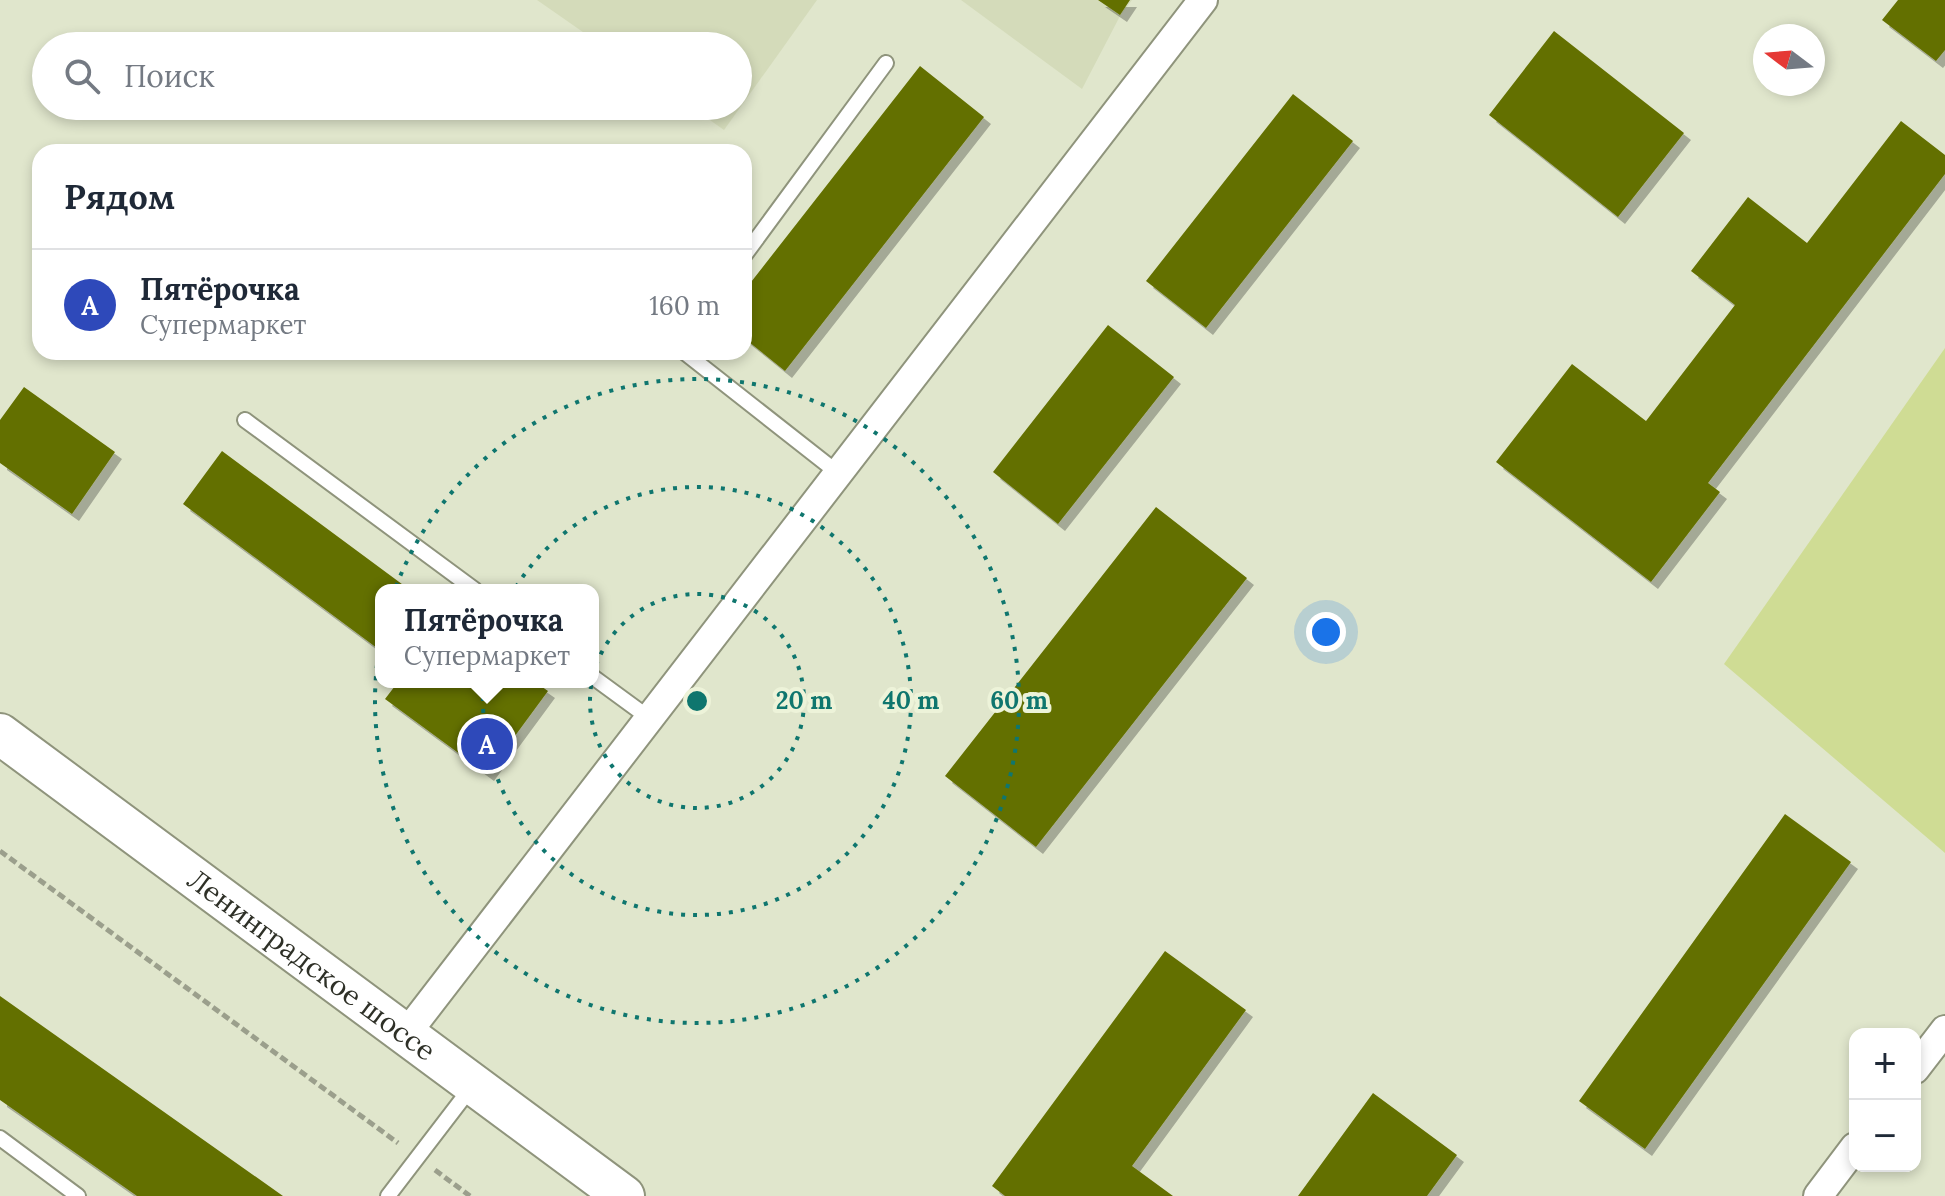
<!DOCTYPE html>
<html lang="ru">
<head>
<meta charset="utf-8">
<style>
	:root { --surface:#fff; --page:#f6f6f7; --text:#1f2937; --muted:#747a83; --line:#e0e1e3; --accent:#2e49ba }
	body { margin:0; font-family:Lora,serif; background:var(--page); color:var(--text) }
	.controls { position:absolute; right:24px; bottom:24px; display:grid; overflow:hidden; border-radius:16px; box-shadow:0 4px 12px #0003 }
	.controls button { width:72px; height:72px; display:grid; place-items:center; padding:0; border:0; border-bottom:2px solid var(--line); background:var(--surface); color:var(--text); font:40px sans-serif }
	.compass { position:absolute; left:1753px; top:24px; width:72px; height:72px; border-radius:50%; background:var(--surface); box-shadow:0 4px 12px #0003; rotate:286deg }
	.you { position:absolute; left:1326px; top:632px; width:28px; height:28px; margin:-20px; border:6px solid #fff; border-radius:50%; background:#1a73e8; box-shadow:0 0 0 12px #1a73e833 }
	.badge { display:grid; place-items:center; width:52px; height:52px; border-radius:50%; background:var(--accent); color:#fff; font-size:26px; font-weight:700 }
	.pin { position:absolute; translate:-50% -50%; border:4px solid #fff; box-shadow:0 2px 8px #0006 }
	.popup { position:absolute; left:375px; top:584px; width:224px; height:104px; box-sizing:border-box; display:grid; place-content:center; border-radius:16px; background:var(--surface); filter:drop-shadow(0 2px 6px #0005); font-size:26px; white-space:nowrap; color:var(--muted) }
	.popup b { font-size:30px; color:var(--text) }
	.popup::after { content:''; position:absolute; left:50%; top:100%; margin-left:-16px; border:16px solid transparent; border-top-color:var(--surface) }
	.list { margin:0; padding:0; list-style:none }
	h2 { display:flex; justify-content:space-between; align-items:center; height:104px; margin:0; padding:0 32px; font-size:34px }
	h2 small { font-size:26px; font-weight:400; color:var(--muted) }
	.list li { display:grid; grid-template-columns:52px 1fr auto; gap:24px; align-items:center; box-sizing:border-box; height:112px; padding:0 32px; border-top:2px solid var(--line) }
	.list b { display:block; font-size:30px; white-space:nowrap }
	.list p { margin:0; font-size:26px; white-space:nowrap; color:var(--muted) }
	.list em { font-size:26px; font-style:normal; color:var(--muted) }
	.icon { flex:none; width:44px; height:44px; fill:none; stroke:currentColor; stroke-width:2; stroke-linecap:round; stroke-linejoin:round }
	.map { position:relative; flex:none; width:1945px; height:1196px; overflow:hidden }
	.search { position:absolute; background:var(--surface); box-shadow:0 4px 12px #0003; left:32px; top:32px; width:720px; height:88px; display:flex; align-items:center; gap:20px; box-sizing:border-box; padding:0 28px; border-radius:44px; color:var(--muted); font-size:30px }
	.panel { position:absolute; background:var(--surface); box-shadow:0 4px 12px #0003; left:32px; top:144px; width:720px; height:216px; border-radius:24px }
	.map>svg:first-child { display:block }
</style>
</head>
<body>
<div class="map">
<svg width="1945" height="1196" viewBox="0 0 1945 1196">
	<defs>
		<filter id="shadow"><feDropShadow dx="7" dy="7" stdDeviation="0" flood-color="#0004"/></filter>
	</defs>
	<rect width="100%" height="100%" fill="#e0e6cc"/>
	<path fill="#d4dbba" d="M537,0H817L724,130L690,106H738V46H603Z
		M961,0H1132L1120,16L1082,89Z"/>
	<path fill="#cfdc94" d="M1945,348V853L1724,664Z"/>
	<path fill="#647002" filter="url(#shadow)" d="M1098,0H1130L1120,15Z
		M1898,0H1945V50L1936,61L1882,20Z
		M1554,31L1684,133L1618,217L1489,115Z
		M920,66L984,117L785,371L744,338V291Z
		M1293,94L1353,141L1206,328L1146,281Z
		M1901,121L1945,155V174L1708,483L1720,492L1651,582L1496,462L1572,364L1646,421L1735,305L1691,271L1748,197L1807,243Z
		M1108,325L1174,377L1058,524L993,472Z
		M24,387L115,452L72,514L0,463V420Z
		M222,451L410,590H381V651L183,504Z
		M1156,507L1247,578L1036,847L945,776Z
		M398,682H535L548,691L487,774L385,699Z
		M1785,814L1851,862L1645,1149L1579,1101Z
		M1165,951L1246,1010L1132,1166L1173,1196H1005L992,1186Z
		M0,996L283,1196H137L0,1100Z
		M1373,1093L1457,1155L1427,1196H1298Z"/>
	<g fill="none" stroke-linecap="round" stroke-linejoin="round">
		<defs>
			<path id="lane" d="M744,256L886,63
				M684,352L838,473
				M245,420L475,590
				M593,677L649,718
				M0,1138L78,1196
				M388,1196L473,1085"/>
			<path id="street" d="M406,1034L1203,0
				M1915,1069L1945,1030
				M1818,1196L1855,1147"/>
			<g id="secondary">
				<path id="s1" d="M0,734L624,1196"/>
			</g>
		</defs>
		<use href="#lane" stroke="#8f947c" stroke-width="18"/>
		<use href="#street" stroke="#8f947c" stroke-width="32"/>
		<use href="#secondary" stroke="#8f947c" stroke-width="44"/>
		<path stroke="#9b9f8c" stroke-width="5" stroke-dasharray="8 4" stroke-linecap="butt" d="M0,851L398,1143
			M435,1170L470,1196"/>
		<use href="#lane" stroke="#fff" stroke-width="14"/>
		<use href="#street" stroke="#fff" stroke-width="28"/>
		<use href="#secondary" stroke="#fff" stroke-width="40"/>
	</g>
	<g fill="none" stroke="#0f766e" stroke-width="4" stroke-dasharray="4 8">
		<circle cx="697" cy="701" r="107"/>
		<circle cx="697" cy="701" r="214"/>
		<circle cx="697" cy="701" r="322"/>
	</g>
	<g text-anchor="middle" stroke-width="8" stroke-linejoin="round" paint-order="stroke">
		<g font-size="28" fill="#2e3027" stroke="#edf3d9">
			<text dy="10" stroke="none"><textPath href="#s1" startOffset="388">Ленинградское шоссе</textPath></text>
		</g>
	</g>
	<circle cx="697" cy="701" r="12" fill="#0f766e" stroke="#edf3d9" stroke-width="4"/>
	<g font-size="24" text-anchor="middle" font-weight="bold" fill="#0f766e" stroke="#edf3d9" stroke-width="8" stroke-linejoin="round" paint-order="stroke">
		<text x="804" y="709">20 m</text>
		<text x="911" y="709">40 m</text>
		<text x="1019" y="709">60 m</text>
	</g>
</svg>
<div class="controls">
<button>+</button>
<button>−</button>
</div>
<svg class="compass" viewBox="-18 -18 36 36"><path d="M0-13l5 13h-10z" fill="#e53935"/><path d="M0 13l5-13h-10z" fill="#747a83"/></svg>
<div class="you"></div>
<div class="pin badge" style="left:487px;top:744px">A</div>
<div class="popup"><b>Пятёрочка</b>Супермаркет</div>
<div class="search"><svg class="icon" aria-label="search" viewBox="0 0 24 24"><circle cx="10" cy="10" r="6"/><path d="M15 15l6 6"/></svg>Поиск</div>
<section class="panel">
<h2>Рядом<small></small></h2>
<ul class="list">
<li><span class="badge">A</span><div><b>Пятёрочка</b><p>Супермаркет</p></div><em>160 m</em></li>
</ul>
</section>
</div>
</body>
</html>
